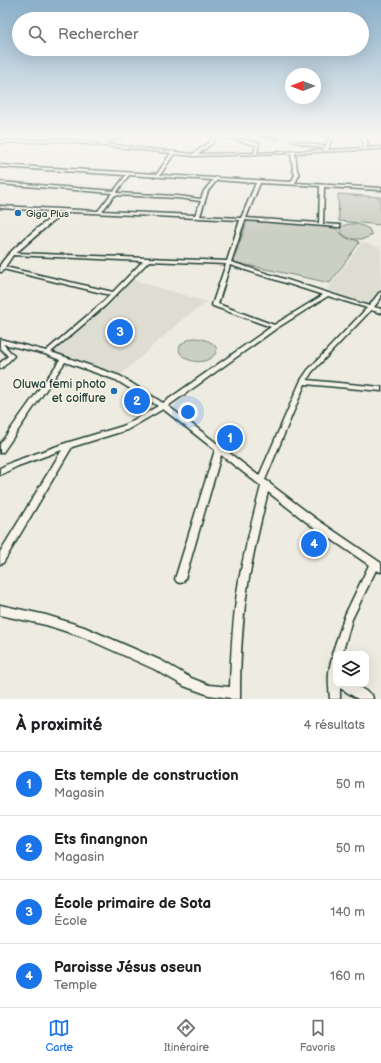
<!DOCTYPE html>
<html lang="fr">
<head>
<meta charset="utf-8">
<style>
	:root { --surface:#fff; --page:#f2f2f2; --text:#202124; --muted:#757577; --line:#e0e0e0; --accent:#1a73e8 }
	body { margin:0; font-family:"Balsamiq Sans",sans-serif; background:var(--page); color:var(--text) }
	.controls { position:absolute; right:12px; bottom:12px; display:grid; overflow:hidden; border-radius:8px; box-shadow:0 4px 16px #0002 }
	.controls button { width:36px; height:36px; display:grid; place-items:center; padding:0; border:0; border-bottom:1px solid var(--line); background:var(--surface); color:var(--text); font:20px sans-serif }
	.compass { position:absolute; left:285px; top:68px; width:36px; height:36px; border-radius:50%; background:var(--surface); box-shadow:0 4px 16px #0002; rotate:270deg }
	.you { position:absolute; left:188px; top:412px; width:14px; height:14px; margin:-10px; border:3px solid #fff; border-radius:50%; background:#1a73e8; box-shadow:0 0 0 6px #1a73e833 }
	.badge { display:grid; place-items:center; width:26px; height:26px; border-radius:50%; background:var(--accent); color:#fff; font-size:13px; font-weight:700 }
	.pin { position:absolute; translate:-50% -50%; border:2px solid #fff; box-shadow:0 1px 4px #0006 }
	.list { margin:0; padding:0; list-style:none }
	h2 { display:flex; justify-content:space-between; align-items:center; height:52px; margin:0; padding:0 16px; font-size:17px }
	h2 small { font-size:13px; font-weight:400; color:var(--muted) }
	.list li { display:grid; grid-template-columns:26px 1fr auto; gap:12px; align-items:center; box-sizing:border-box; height:64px; padding:0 16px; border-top:1px solid var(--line) }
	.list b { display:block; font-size:15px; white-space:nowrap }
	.list p { margin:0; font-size:13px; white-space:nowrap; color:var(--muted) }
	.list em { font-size:13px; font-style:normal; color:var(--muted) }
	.icon { flex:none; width:22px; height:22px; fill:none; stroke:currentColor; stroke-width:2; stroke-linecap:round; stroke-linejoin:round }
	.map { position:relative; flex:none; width:381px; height:699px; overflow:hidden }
	.search { position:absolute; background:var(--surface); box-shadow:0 4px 16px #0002; left:12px; right:12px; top:12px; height:44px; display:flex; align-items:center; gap:10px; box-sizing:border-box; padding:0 14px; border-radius:22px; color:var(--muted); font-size:15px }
	.sheet { height:308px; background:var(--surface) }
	nav { display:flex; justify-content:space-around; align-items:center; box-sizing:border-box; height:56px; border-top:1px solid var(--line); background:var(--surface); font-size:11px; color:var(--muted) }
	nav a { display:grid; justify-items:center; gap:2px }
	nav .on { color:var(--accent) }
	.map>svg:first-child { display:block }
</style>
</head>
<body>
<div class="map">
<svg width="381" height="699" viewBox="0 0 381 699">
	<rect width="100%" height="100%" fill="#eeece1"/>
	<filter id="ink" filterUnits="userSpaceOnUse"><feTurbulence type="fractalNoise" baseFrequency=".025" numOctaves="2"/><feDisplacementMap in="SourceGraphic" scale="8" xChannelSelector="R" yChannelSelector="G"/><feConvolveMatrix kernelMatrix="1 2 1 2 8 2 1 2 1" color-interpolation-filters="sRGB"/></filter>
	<g filter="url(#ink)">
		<path fill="#ddddd2" d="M362,242L381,248V290L366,304L327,290Z
			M130,279L208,302L184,318L119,376L49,351Z"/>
		<path fill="#cccfc4" stroke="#76867c" d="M338,194L380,197L381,225L339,221Z
			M248,219L335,228L346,238L351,239L342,234L340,228C348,221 361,224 369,229L372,235L364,239H352L358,241L359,243L330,283L233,262Z
			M194,338C205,338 227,346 211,358C191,371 161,346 194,338Z"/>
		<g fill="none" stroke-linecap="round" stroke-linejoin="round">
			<defs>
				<path id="minor" d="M121,135H125L105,144L193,154L210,142L212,136L216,135H222L259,143L257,153L325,150V149L291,141L293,140L325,147L329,138L320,135L330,136V135H334L330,143L328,150L363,148L364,144L361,137L363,136L365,137L368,144L366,148L381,147V149L295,153L297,170L299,175L295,183L381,188V190L324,187L323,224L340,225V227H338L245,220L231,262L369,306L379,293L381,292V298L374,307L381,309V313L371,310L312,372L307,380L381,387V391L305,384L265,480L269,482L270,484L315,518L381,563V572L376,570L352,619L342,654H336V684H354L372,695L373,699H358L340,688V686V699H330C329,686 327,672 332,659L335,658H333L332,654L345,615L369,565L309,524L268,492C261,520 254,549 249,578C242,618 240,658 240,699H230V698L209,695L184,686L154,669L83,637L46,625L0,615V605L46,615L84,627L162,661L191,678L209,685L230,687C231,651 233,615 239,580C245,548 253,517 261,486L221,455L185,579L183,582L180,583L177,582L175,579L215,450L163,409L127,430L72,447L3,563L0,564V552L62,450L18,466L0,475V468L12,462L66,443L123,426L158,406L116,380L65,362L3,452L0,453V444L60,360L45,354L3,344L14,356L2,368L0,369V363L8,356L0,348V339L46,351L102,303L110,295L3,269L2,272H0C0,270 0,268 0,266C3,256 44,221 55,216C58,214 63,213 66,212L0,208V206L98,211L112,193L0,184V182L114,191L126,175L0,167V165L157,174L171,153L59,141L0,143V141L59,139L101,144ZM219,136L256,145L254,153L198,154L213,143L214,138ZM291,153L293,170L295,175L291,182L219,178L217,177L215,178L160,175L174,154L194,156ZM129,175L213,180L204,191L201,199L177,196L116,193ZM217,180L256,183L241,218L200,216L208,191ZM260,183L320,186L319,223L246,218ZM115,195L177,198L201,201L195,215L102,211ZM71,212L240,220L227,261L16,253L52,222L58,218ZM13,255L143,261L113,292L5,267ZM149,261L226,264L212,305L213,306L271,327L163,403L120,376L51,352L106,305ZM230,265L323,295L274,325L218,304ZM328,296L367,308L308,370L301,380L259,476L223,448L222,446L219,445L168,406L277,328Z
					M259,135H266L279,138L277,139Z"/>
			</defs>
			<use href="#minor" stroke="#1f3d34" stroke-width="3"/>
			<use href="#minor" fill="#f7f3e8" fill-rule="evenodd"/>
		</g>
	</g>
	<linearGradient id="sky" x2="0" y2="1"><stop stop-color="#8bb0cb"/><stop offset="0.58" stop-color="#f7f6f2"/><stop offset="1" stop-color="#f7f6f2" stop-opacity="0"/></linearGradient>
	<rect width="381" height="233" fill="url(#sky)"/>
	<g fill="#1f6fb2" stroke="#f7f3e8" stroke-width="1.5">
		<circle cx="18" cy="213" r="4"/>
		<circle cx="114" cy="391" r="4"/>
	</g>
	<g text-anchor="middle" stroke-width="3" stroke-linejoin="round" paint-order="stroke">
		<g font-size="10" fill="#1f3d34" stroke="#f7f3e8" text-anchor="start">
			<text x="26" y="217">Giga Plus</text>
		</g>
		<g font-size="12" fill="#1f3d34" stroke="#f7f3e8" text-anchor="end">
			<text x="106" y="388">Oluwa femi photo<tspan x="106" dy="14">et coiffure</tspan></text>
		</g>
	</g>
</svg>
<div class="controls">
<button><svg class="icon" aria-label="layers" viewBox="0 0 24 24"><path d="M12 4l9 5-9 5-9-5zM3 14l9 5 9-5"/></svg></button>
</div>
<svg class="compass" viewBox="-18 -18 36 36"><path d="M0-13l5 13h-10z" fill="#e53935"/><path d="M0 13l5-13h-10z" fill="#757577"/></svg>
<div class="you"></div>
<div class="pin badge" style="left:230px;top:438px">1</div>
<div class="pin badge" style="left:137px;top:401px">2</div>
<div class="pin badge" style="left:120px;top:332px">3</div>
<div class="pin badge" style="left:314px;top:544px">4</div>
<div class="search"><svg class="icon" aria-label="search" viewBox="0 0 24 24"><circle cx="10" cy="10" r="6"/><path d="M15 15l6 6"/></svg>Rechercher</div>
</div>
<section class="sheet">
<h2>À proximité<small>4 résultats</small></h2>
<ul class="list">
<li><span class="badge">1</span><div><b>Ets temple de construction</b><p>Magasin</p></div><em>50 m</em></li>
<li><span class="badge">2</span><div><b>Ets finangnon</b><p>Magasin</p></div><em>50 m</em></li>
<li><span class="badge">3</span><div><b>École primaire de Sota</b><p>École</p></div><em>140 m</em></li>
<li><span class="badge">4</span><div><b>Paroisse Jésus oseun</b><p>Temple</p></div><em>160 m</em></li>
</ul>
</section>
<nav>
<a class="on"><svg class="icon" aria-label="map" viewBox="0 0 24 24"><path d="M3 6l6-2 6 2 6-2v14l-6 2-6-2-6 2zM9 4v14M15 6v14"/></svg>Carte</a>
<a><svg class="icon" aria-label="directions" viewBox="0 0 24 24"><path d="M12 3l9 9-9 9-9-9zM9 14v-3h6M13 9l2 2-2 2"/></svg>Itinéraire</a>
<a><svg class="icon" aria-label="saved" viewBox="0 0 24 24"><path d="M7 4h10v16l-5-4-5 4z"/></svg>Favoris</a>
</nav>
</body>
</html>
